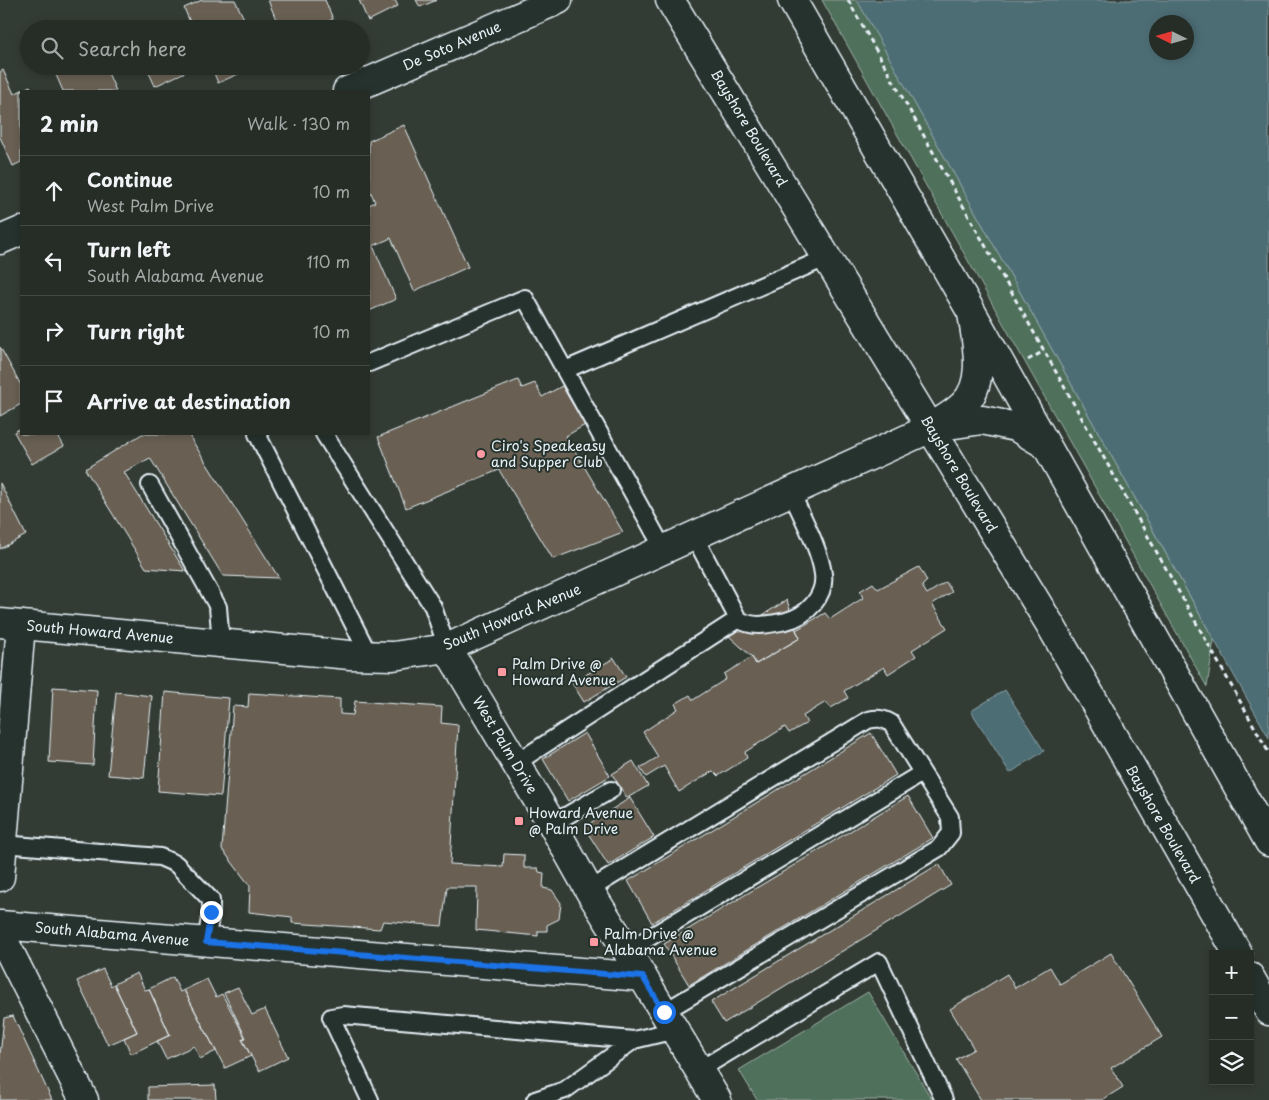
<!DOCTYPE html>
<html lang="en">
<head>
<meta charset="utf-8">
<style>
	:root { --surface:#262d27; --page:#2e352f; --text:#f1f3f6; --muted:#a4a8a7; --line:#424944 }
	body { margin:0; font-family:"Playpen Sans",sans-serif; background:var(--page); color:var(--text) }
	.controls { position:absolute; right:15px; bottom:15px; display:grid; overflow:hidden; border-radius:0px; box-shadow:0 2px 8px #0003 }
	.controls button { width:45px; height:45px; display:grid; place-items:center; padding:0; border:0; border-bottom:1px solid var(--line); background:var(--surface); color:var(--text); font:25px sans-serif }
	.compass { position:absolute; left:1149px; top:15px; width:45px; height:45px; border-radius:50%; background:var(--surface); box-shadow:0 2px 8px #0003; rotate:275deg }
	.stop { position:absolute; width:15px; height:15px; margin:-11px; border:4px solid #1a73e8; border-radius:50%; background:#fff }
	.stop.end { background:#1a73e8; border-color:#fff; box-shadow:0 1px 5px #0008 }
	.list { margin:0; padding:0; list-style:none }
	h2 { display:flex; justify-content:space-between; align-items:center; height:65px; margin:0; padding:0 20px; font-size:21px }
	h2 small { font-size:16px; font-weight:400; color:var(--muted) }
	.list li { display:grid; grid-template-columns:32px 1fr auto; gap:15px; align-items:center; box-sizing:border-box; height:70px; padding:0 20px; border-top:1px solid var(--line) }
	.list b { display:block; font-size:19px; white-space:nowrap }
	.list p { margin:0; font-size:16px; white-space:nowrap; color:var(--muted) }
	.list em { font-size:16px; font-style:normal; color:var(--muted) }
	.icon { flex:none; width:28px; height:28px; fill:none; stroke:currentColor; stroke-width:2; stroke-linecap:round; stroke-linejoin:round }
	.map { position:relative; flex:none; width:1269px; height:1100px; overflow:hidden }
	.search { position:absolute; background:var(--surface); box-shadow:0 2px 8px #0003; left:20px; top:20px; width:350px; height:55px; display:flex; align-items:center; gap:12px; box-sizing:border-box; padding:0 18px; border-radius:28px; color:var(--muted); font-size:19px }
	.panel { position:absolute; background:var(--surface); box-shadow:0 2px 8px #0003; left:20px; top:90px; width:350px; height:345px; border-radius:0px }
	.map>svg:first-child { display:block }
</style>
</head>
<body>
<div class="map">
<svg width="1269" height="1100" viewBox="0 0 1269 1100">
	<rect width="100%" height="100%" fill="#333c34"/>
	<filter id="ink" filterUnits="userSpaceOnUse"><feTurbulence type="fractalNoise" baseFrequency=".02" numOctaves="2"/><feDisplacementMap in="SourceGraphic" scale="10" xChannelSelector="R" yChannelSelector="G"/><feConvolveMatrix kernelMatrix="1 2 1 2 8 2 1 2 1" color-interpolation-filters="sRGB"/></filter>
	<g filter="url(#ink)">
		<path fill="#4f705a" stroke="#9cb0a9" d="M822,0H857L1214,640L1207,687Z
			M868,992L932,1100H757L739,1070Z"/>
		<path fill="#4d6d74" stroke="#8ba2a9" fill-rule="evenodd" d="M857,0H1269V738ZM1156,22H1186V52H1156Z
			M1005,690L1044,751L1010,773L971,711Z"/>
		<path fill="#696052" stroke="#e8f1f8" d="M202,0H235L249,29H193L184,8Z
			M268,0H325L333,19L313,29H280Z
			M359,0H395L398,6L368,21Z
			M416,0H437L420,7Z
			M57,66H105L116,91H63L53,68Z
			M146,66H195L196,67L155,86Z
			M211,66H256L218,83Z
			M3,70L14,94L30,86L33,91H21V162L13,166L0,137V72Z
			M404,125L468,267L414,291L391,238L373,246L396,299L369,311V205L375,202L369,188V141Z
			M0,347L21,385V404L0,416Z
			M518,380L522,388L535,383L542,397L562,386L585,425L566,436L623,532L553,559L499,470L406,508L378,437Z
			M21,428V434H57L64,446L32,464L14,432Z
			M142,434H188L279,578L223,576L150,458L124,472L185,571L146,568L85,469Z
			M0,483L26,535L0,549Z
			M919,567L927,581L922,586L927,594L946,582L952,592L932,604L947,628L912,650L916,656L888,674L884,667L844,691L848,698L831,708L826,702L803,716L807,723L789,733L785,727L745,752L747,758L718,776L713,771L679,792L664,766L646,777L640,768L658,757L643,732L678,709L675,704L690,695L693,700L726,679L724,674L752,657L756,664L800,638L796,630L825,613L830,619L863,598L860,591L873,583L878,589Z
			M787,600L796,630L800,638L756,664L752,657L729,636Z
			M614,658L626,677L584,702L572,683Z
			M53,687L97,690L93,765L49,762Z
			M116,692L152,696L144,778L108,775Z
			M165,692L229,698L221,796L158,791Z
			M249,693L340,699V714L353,715L355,701L442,707L441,723L458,725L450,864L503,867L504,854L524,855V868H538L539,872L544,873L543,888L552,890L561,903L559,919L547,925V931H538V936L476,930L477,887H447L442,926L383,921L380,929L292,923V917L249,912L250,886L222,849L233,706L248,707Z
			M585,733L610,776L568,801L543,759Z
			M871,733L896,775L652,923L628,881Z
			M633,761L648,786L627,798L612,774Z
			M908,796L933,838L689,985L664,944Z
			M630,798L654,837L608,865L584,827Z
			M939,864L951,885L724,1023L711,1002Z
			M1111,953L1162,1037L1111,1068L1123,1087L1102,1100H981L956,1059L974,1049L950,1009L1007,974L1015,988L1050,967L1060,984Z
			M103,969L111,986L114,984L137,1032L108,1045L77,981Z
			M137,973L145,990L149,989L170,1035L131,1054L124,1038L137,1032L114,984Z
			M173,977L180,992L184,990L216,1051L200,1059L194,1046L166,1059L157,1041L170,1035L149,989Z
			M207,979L216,997L222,994L245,1037L242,1039L251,1056L225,1068L184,990Z
			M238,987L252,1015L265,1009L288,1057L259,1071L242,1039L246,1038L224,993Z
			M13,1016L52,1100H0V1055L4,1018Z
			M215,1085L216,1100H148V1087Z"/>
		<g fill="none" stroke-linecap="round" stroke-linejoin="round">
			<defs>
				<path id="service" d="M369,363L525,298L664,550
					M565,370L828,257
					M257,434L369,655
					M324,434L433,607L447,648
					M150,485L218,607L221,643
					M694,536L738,619C753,629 770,624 786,621C807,616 826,596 823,574C820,549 801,515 791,492
					M516,763L738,619
					M552,824L611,790
					M3,844L160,857L176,864L211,900V912L206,942
					M589,890L868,720C877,718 883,718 891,723L950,817L951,833L939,848L664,1012
					M627,951L922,773
					M699,1070L879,962L944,1100
					M370,1100L331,1017L343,1015L634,1040L675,1030
					M535,1100L565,1090L634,1040"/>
				<path id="minor" d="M347,91L558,0
					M0,240L21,231
					M447,648L552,824L589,890L627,951L717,1100
					M0,877L21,625
					M0,925L643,977
					M0,933L84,1100"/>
				<path id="secondary" d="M670,0L1051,626L1238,954
					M792,0L972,313L1269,842
					M935,427L982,420L1016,427L1046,445
					M0,623L350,655L393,656L447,648L931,428C942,420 954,414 963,405C987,383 976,341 972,313
					M1250,977L1269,1011"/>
			</defs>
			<use href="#service" stroke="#e8f1f8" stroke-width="20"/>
			<use href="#minor" stroke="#e8f1f8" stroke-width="31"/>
			<use href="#secondary" stroke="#e8f1f8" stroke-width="31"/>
			<path stroke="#e8f1f8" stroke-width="3" stroke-dasharray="5 4" stroke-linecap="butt" d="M848,0L1269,753
				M1028,360L1044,351"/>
			<use href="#service" stroke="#26332d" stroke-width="16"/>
			<use href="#minor" stroke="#26332d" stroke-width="28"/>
			<use href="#secondary" stroke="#26332d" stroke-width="28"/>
		</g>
	</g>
	<g fill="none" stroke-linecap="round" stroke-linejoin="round" filter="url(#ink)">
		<path stroke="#1a73e8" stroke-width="6" d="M211,912L206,942L643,977L664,1012"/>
	</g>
	<g fill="#ff9aa2" stroke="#26332d" stroke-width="2">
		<circle cx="481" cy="454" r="5"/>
		<rect x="497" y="667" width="10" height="10" rx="2.5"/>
		<rect x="514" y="816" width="10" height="10" rx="2.5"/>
		<rect x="589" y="937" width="10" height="10" rx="2.5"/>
	</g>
	<g text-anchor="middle" stroke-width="4" stroke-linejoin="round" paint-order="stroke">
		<g font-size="14" fill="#e8f1f8" stroke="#26332d">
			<text transform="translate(452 46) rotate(-23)" y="5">De Soto Avenue</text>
			<text transform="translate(749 128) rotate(59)" y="5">Bayshore Boulevard</text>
			<text transform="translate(959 474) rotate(59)" y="5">Bayshore Boulevard</text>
			<text transform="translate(512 617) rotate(-23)" y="5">South Howard Avenue</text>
			<text transform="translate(100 632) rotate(5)" y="5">South Howard Avenue</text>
			<text transform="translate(505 745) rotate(59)" y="5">West Palm Drive</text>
			<text transform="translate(1163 824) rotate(60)" y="5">Bayshore Boulevard</text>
			<text transform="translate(112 934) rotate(5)" y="5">South Alabama Avenue</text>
		</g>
		<g font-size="14" fill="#e8f1f8" stroke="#26332d" text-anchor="start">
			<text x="491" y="451">Ciro's Speakeasy<tspan x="491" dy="16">and Supper Club</tspan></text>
			<text x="512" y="669">Palm Drive @<tspan x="512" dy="16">Howard Avenue</tspan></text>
			<text x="529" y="818">Howard Avenue<tspan x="529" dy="16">@ Palm Drive</tspan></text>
			<text x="604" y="939">Palm Drive @<tspan x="604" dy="16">Alabama Avenue</tspan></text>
		</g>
	</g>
</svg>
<div class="controls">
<button>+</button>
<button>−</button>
<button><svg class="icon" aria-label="layers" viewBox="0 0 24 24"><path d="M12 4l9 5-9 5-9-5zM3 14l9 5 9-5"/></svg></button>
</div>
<svg class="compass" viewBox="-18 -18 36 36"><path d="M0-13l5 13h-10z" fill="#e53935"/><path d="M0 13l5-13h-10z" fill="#a4a8a7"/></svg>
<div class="stop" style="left:664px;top:1012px"></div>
<div class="stop end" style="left:211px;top:912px"></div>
<div class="search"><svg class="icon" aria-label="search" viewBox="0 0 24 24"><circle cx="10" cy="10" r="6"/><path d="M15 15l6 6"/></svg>Search here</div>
<section class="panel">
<h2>2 min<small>Walk · 130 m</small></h2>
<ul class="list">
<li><svg class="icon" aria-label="ahead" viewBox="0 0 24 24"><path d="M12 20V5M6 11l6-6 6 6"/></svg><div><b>Continue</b><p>West Palm Drive</p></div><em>10 m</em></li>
<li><svg class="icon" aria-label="left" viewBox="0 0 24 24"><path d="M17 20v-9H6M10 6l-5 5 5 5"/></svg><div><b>Turn left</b><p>South Alabama Avenue</p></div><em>110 m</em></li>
<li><svg class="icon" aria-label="right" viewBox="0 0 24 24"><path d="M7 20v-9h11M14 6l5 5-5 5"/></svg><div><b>Turn right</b></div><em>10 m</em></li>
<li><svg class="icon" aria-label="arrive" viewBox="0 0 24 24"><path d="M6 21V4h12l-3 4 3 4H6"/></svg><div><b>Arrive at destination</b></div></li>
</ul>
</section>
</div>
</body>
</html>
